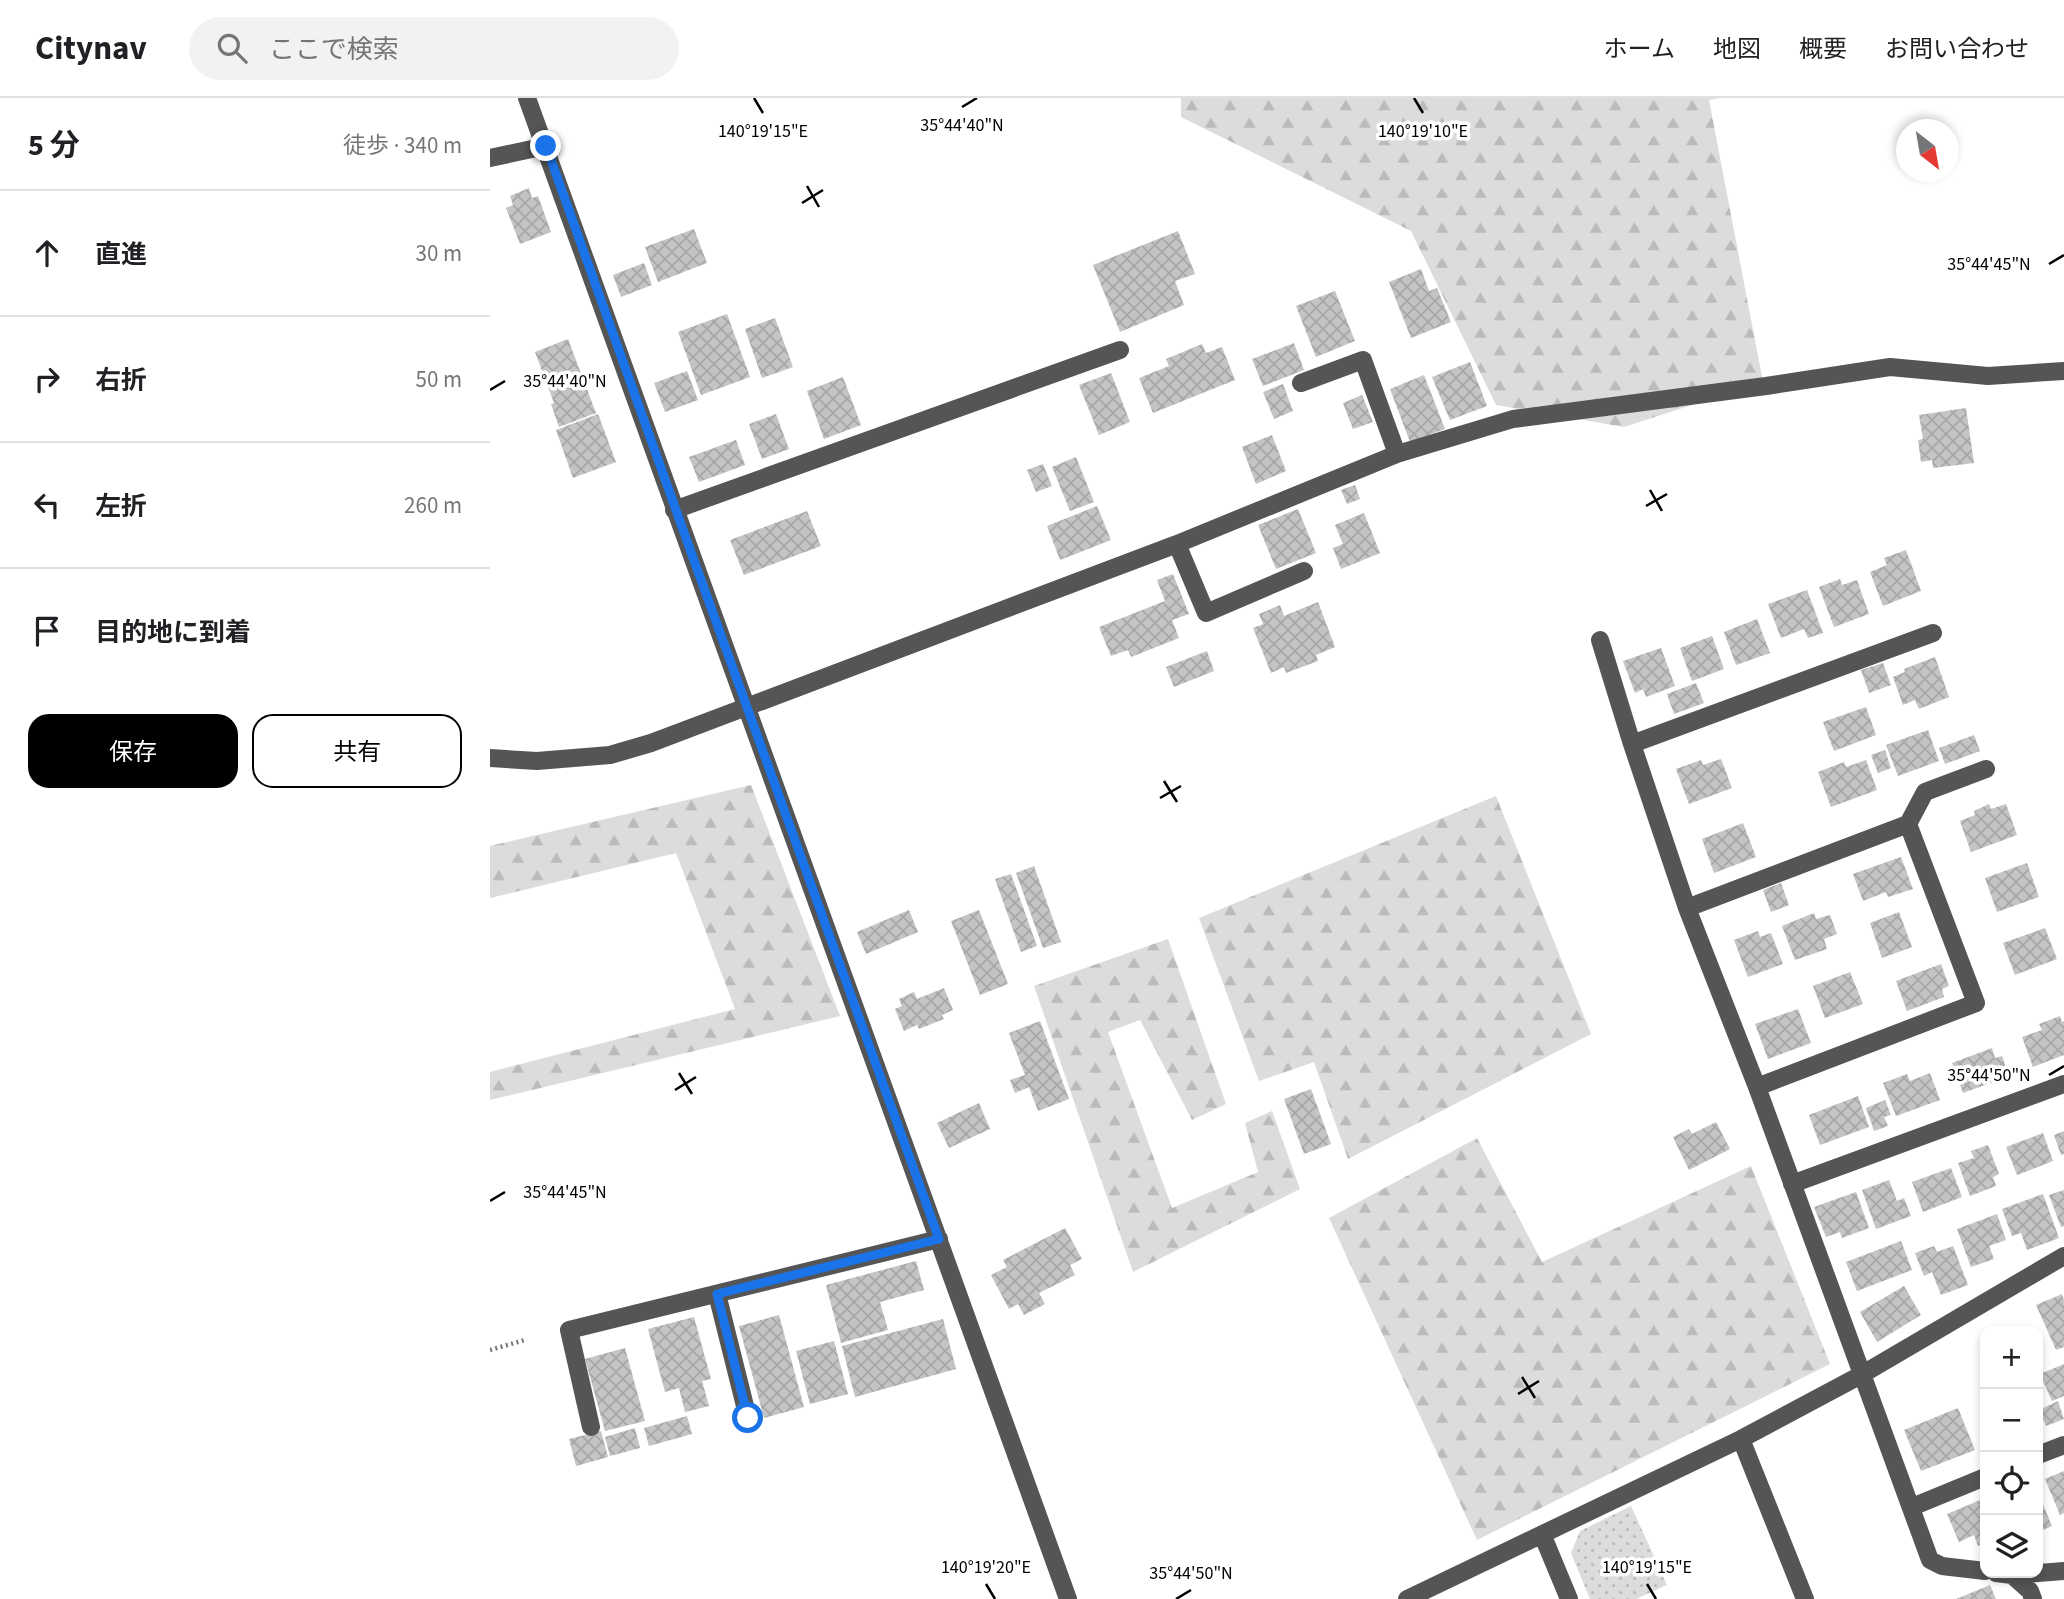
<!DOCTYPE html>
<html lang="ja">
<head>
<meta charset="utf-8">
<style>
	:root { --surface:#fff; --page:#f2f2f2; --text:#202124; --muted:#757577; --line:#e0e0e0; --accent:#000 }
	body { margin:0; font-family:"Source Sans 3","Noto Sans JP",sans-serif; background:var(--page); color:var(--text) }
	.controls { position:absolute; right:21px; bottom:21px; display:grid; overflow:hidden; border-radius:14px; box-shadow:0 4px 10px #0003 }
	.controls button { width:63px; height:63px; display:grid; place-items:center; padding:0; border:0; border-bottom:2px solid var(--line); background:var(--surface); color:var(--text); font:35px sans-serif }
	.compass { position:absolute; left:1406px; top:21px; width:63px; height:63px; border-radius:50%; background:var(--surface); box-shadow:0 4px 10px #0003; rotate:149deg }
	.stop { position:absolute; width:21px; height:21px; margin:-16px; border:5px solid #1a73e8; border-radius:50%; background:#fff }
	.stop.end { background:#1a73e8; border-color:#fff; box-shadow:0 2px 7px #0008 }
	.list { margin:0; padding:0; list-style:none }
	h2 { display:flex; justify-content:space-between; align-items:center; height:91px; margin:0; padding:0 28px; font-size:30px }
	h2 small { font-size:23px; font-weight:400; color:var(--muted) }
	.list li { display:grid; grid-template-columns:46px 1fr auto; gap:21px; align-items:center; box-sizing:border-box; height:126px; padding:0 28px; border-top:2px solid var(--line) }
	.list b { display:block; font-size:26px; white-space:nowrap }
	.list em { font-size:23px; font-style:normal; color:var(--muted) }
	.actions { display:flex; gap:14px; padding:21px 28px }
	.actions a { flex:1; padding:16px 0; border:2px solid var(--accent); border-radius:21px; text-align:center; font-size:24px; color:var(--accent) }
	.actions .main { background:var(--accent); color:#fff }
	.icon { flex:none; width:38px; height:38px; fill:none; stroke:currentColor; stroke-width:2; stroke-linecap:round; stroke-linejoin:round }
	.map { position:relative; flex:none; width:1574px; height:1501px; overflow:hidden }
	header { display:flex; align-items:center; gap:42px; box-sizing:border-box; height:98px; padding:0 35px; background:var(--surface); border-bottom:2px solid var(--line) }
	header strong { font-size:33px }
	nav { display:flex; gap:38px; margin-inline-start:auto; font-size:24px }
	.search { width:490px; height:63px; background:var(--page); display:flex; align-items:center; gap:18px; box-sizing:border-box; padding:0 24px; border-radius:38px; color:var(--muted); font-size:26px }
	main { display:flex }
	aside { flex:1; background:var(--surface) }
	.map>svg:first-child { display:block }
</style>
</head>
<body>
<header>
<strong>Citynav</strong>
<div class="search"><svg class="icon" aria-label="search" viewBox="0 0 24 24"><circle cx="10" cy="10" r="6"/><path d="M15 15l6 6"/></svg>ここで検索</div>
<nav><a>ホーム</a><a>地図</a><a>概要</a><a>お問い合わせ</a></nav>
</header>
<main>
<aside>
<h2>5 分<small>徒歩 · 340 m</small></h2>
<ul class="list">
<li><svg class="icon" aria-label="ahead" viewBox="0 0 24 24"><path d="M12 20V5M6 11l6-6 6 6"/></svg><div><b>直進</b></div><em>30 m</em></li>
<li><svg class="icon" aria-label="right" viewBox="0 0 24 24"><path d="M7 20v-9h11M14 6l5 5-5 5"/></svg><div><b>右折</b></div><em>50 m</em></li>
<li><svg class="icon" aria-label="left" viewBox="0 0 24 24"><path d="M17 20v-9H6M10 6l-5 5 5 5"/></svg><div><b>左折</b></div><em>260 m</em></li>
<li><svg class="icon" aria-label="arrive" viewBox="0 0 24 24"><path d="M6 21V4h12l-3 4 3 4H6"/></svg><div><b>目的地に到着</b></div></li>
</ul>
<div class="actions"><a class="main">保存</a><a>共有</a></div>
</aside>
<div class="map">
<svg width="1574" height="1501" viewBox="0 0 1574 1501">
	<defs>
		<pattern id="forest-firs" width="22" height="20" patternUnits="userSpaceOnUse" patternTransform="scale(1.75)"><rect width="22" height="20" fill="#dcdcdc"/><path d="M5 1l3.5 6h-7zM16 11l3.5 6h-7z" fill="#bbb"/></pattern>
		<pattern id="park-dots" width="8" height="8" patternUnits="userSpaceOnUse" patternTransform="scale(1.75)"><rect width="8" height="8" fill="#dcdcdc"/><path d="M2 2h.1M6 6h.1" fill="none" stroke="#bbb" stroke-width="1.8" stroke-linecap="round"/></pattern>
		<pattern id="building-cross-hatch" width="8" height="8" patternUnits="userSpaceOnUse" patternTransform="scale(1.75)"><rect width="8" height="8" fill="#c4c4c4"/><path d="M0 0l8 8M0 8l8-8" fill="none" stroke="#a7a7a7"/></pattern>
	</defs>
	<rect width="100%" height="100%" fill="#fff"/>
	<path fill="url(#forest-firs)" d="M691,0H1230L1219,2L1273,284L1134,329L1006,307L921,133L691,19Z
		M261,687L350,918L0,1002V974L245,911L186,755L0,800V748Z
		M1006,698L1101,936L858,1061L824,964L769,983L709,820Z
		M678,841L736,1006L702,1022L650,922L618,934L682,1110L768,1074L755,1025L782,1013L810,1091L643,1174L544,888Z
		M987,1040L1052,1164L1261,1068L1340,1266L987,1442L839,1120Z"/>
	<path fill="url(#park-dots)" d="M1141,1408L1177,1487L1146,1501H1100L1081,1455L1090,1433Z"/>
	<path fill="url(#building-cross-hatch)" d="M39,90L42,100L48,98L61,134L30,146L16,110L23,107L20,98Z
		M204,131L217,165L168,184L155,149Z
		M688,133L705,176L685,183L694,207L630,234L603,167Z
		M154,165L162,187L131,199L123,177Z
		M931,171L939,193L947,190L961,224L921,240L899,184Z
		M845,193L865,243L826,259L806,208Z
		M237,216L260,279L211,297L188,234Z
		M285,220L303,269L272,280L255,231Z
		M78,241L106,315L69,329L61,306L64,305L45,254Z
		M804,245L814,272L773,288L762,261Z
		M712,246L716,255L732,249L745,282L663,315L649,280L679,268L676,261Z
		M980,264L997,308L960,322L942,279Z
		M197,273L208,302L175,314L164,285Z
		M621,275L640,324L609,337L589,287Z
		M934,277L955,331L920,344L900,291Z
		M353,279L371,327L334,341L317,293Z
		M793,286L803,313L784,321L773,294Z
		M872,297L883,324L863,331L853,305Z
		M1476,310L1484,365L1443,370L1442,362L1431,364L1428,342L1433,341L1429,317Z
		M108,316L126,364L83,380L66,332Z
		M286,316L299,351L272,361L259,326Z
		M782,337L796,373L766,386L752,349Z
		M246,342L255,367L209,384L199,359Z
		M586,359L604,404L580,413L562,369Z
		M553,366L562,388L546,394L537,372Z
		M865,387L870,401L857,406L851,392Z
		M607,408L621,442L570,462L557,428Z
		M808,411L826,455L786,471L768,427Z
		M317,413L331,448L254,477L240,442Z
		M874,415L890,455L851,471L843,450L853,446L845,427Z
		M1416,452L1431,493L1393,508L1380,474L1397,467L1394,460Z
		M683,476L699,516L682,522L689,540L641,559L638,552L621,558L609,529L675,503L667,482Z
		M1350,481L1352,487L1367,482L1379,516L1344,529L1329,489Z
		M1317,492L1333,535L1318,540L1314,531L1291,540L1278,506Z
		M828,504L845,549L826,557L828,563L796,575L794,569L781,575L763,530L773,526L769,516L790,507L794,518Z
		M1267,521L1280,555L1246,567L1234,534Z
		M1222,538L1234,571L1202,583L1190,550Z
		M1171,550L1185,588L1156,599L1153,591L1145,595L1133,563Z
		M717,553L724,573L684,589L676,569Z
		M1445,559L1459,599L1429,611L1425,602L1413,607L1403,579L1415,574L1414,571Z
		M1393,565L1401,587L1379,595L1371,572Z
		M1206,585L1214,605L1184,616L1177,596Z
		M1376,609L1386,637L1344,653L1333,624Z
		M1438,632L1449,663L1408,678L1396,647Z
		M1484,637L1490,653L1455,666L1449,650Z
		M1395,652L1401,670L1388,675L1381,657Z
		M1231,661L1242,690L1199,706L1186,671L1211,662L1213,667Z
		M1376,662L1387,692L1341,709L1328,674L1354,664L1356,669Z
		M1499,706L1501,711L1516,706L1527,737L1481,754L1470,723L1485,717L1484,713Z
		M1253,725L1266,759L1224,775L1212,741Z
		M1411,759L1423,791L1398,799L1396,794L1373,803L1363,776Z
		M1537,765L1549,799L1507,814L1495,780Z
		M544,768L571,844L553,850L526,775Z
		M521,776L547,848L531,854L505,781Z
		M1291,785L1299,807L1281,814L1273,792Z
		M419,812L428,834L376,856L367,834Z
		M489,812L518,886L490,897L461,823Z
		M1409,814L1422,849L1392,860L1380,825Z
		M1324,815L1326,821L1340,817L1347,836L1334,841L1337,851L1305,862L1292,828Z
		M1555,830L1567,861L1525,877L1513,845Z
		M1268,833L1270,839L1281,835L1293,866L1258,879L1244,842Z
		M1451,866L1459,888L1452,891L1454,899L1417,913L1406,883Z
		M1360,874L1373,906L1335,920L1323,888Z
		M454,890L463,912L452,917L454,921L429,931L427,927L414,933L405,911L412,908L409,901L424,894L427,901Z
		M1308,911L1321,945L1278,961L1265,926Z
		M1570,918L1572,924L1574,923V957L1543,969L1532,939L1552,932L1549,926Z
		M550,923L579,1001L548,1013L539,989L525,995L520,982L535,977L519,935Z
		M1502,950L1505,960L1512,958L1519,978L1473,995L1462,965Z
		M1440,975L1450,1002L1406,1018L1393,985L1417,976L1420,983Z
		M821,991L841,1046L814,1056L794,1001Z
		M1368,998L1379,1029L1330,1047L1319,1017Z
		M1395,1002L1401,1017L1394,1019L1398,1028L1384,1033L1376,1010Z
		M489,1005L500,1031L459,1050L447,1025Z
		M1226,1024L1240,1051L1199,1072L1183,1039L1199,1031L1202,1036Z
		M1574,1033V1056L1571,1057L1564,1037Z
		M1553,1035L1563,1063L1527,1077L1516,1049Z
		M1498,1047L1509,1076L1503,1079L1506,1088L1480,1098L1468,1065L1484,1060L1481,1053Z
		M1461,1070L1472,1099L1433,1114L1422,1084Z
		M1399,1082L1407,1103L1414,1100L1421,1118L1386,1131L1372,1092Z
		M1574,1092V1128L1571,1129L1559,1097Z
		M1366,1094L1379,1130L1352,1140L1350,1134L1336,1139L1324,1109Z
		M1553,1096L1569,1140L1537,1152L1531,1135L1522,1138L1512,1111Z
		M1507,1116L1516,1142L1499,1148L1504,1161L1481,1169L1467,1131Z
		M575,1130L592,1161L580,1167L585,1177L549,1195L555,1206L534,1217L528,1206L519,1211L501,1177L517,1169L513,1162Z
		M1411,1143L1422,1172L1367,1193L1356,1164Z
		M1444,1148L1447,1154L1463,1148L1478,1187L1451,1197L1442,1174L1434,1178L1425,1155Z
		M426,1163L434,1192L390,1204L398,1232L351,1245L336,1187Z
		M1414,1188L1431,1217L1387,1244L1370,1214Z
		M1572,1196L1574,1202V1249L1566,1252L1546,1207Z
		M289,1217L314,1309L274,1320L249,1228Z
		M204,1219L221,1281L212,1283L219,1308L195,1314L189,1290L175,1294L158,1231Z
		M453,1221L466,1271L365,1299L352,1248Z
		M344,1243L358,1296L320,1306L306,1253Z
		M135,1250L155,1323L115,1333L95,1261Z
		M1574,1266V1298L1562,1303L1550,1276Z
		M1568,1303L1574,1321L1556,1328L1549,1312Z
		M1468,1310L1485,1352L1431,1373L1414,1332Z
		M197,1318L202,1336L159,1348L154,1330Z
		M145,1330L150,1350L120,1358L115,1339Z
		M111,1333L118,1359L86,1368L79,1341Z
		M1574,1373V1415L1570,1417L1555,1381Z
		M1548,1395L1562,1428L1548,1434Z
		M1495,1400V1445L1488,1448L1484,1437L1469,1444L1457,1416Z
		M1500,1487L1506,1501H1466Z"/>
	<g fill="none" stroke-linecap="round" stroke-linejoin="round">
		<path stroke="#777" stroke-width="4.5" stroke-dasharray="2 3.5" stroke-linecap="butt" d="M0,1252L35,1242"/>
		<path stroke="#555" stroke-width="18" d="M37,0L578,1501
			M0,60L56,48
			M811,285L873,262L907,356
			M184,412L630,252
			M687,446L716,515L814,473
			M1110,542L1142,646L1197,810L1267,989L1440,1462L1452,1468L1495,1473
			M1142,646L1443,535
			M0,660L47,663L120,657L161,645L687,446L907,356L1023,321L1276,288L1400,269L1498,278L1574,273
			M1418,726L1435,694L1496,671
			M1197,810L1418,726L1486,905L1267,989
			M1302,1086L1574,986
			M227,1196L258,1320
			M101,1329L79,1232L449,1141
			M1251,1341L1315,1501
			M1548,1357L1574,1347
			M1422,1409L1495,1379
			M1052,1436L1079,1501
			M1506,1475L1522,1477L1574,1473
			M1522,1477L1540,1493L1543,1501
			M917,1501L1251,1341L1371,1277L1574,1158"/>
	</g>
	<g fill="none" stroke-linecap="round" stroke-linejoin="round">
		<path stroke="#1a73e8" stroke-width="9" d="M56,48C185,413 318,777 449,1141L227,1196L258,1320"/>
	</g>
	<path fill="none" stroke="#000" stroke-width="2.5" d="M264,0L273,15M924,0L933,15M472,9L487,0M317,88L329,109M312,105L333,92M1559,166L1574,157M0,292L15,283M1160,392L1172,413M1156,408L1177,396M674,683L687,704M670,700L691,688M189,975L202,996M1559,977L1574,968M185,992L206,979M0,1103L15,1094M1032,1279L1045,1300M1028,1296L1049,1283M496,1486L505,1501M1157,1486L1166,1501M686,1501L701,1492"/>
	<g font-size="18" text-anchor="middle" fill="#000" stroke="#fff" stroke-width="7" stroke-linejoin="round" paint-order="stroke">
		<text x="472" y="33">35°44'40"N</text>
		<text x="273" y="39">140°19'15"E</text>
		<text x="933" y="39">140°19'10"E</text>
		<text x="1499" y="172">35°44'45"N</text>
		<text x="75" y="289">35°44'40"N</text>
		<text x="1499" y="983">35°44'50"N</text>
		<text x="75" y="1100">35°44'45"N</text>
		<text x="496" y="1475">140°19'20"E</text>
		<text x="1157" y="1475">140°19'15"E</text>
		<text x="701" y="1481">35°44'50"N</text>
	</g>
</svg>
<div class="controls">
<button>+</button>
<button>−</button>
<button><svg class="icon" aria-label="locate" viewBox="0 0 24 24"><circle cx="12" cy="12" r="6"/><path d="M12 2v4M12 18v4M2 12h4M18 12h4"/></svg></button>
<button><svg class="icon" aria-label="layers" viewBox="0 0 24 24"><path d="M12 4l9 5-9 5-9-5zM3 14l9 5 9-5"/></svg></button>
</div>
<svg class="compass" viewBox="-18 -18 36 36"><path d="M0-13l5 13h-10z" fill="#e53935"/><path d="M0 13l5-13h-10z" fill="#757577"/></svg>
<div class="stop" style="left:258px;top:1320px"></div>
<div class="stop end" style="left:56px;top:48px"></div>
</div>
</main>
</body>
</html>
